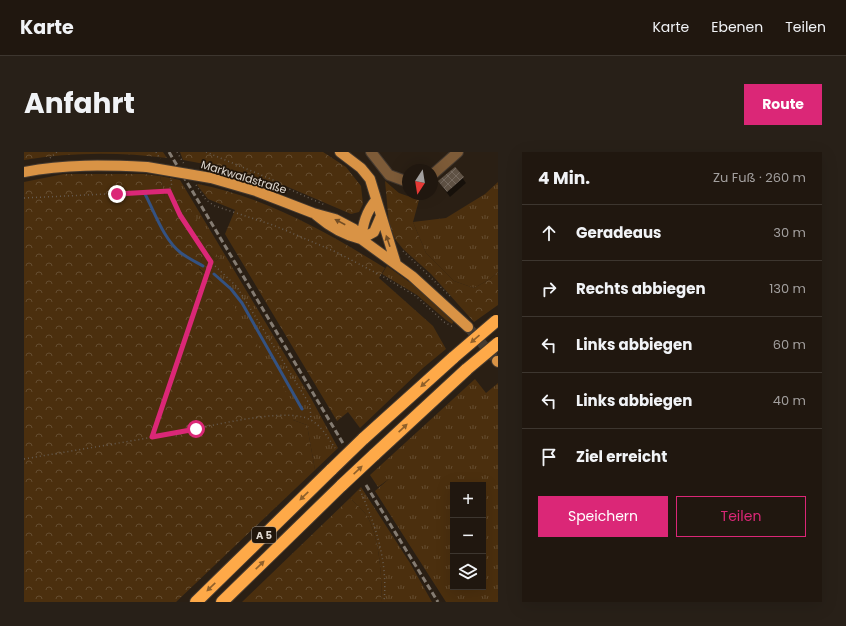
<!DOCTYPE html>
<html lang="de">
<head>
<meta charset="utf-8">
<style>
	:root { --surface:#20170f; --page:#282018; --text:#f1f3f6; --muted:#a29f9e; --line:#3d362f; --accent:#db2777 }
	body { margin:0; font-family:Poppins,sans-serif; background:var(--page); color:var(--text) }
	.controls { position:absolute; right:12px; bottom:12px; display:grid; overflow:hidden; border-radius:0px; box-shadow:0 4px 16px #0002 }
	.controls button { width:36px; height:36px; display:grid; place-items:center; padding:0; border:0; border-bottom:1px solid var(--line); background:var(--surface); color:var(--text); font:20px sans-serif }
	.compass { position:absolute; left:378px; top:12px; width:36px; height:36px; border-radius:50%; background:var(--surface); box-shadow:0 4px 16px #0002; rotate:192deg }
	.stop { position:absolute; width:12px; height:12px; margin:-9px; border:3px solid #db2777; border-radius:50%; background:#fff }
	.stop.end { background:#db2777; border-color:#fff; box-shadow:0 1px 4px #0008 }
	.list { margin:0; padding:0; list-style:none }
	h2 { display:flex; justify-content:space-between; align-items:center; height:52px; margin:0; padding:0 16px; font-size:17px }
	h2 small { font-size:13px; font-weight:400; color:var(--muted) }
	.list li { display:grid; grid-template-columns:26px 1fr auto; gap:12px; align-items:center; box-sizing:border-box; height:56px; padding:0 16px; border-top:1px solid var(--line) }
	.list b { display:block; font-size:15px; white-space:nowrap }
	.list em { font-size:13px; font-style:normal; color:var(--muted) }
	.actions { display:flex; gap:8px; padding:12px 16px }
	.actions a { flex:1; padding:9px 0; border:1px solid var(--accent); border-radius:0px; text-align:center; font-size:14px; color:var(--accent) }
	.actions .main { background:var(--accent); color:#fff }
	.icon { flex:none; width:22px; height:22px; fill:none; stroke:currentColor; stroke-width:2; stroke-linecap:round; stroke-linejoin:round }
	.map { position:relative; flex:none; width:474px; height:450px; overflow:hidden; border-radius:0px }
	header { display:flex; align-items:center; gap:24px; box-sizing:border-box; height:56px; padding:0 20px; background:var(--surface); border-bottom:1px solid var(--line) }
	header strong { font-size:19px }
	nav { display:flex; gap:22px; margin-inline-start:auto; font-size:14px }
	.intro { display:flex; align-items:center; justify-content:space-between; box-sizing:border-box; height:96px; padding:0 24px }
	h1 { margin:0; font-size:28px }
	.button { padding:10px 18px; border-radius:0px; background:var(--accent); color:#fff; font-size:14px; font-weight:700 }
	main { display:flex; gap:24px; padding:0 24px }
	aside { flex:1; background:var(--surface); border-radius:0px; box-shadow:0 4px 16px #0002 }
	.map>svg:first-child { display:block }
</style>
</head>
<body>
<header>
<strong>Karte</strong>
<nav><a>Karte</a><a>Ebenen</a><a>Teilen</a></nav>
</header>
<div class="intro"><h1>Anfahrt</h1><a class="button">Route</a></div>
<main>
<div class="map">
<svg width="474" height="450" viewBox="0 0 474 450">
	<defs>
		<pattern id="grass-tufts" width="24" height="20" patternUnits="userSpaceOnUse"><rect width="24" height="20" fill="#4b2f0e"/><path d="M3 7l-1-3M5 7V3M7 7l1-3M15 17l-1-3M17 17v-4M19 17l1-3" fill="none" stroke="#654d30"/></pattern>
		<pattern id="forest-crowns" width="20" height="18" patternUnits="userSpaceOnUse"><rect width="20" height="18" fill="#4b2f0e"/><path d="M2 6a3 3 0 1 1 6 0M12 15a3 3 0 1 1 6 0" fill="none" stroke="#654d30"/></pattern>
		<pattern id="building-cross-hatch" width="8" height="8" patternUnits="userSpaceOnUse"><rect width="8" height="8" fill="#5f5245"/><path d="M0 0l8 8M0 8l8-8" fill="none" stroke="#766a5f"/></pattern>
	</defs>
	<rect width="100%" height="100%" fill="#2a1f14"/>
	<path fill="url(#grass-tufts)" fill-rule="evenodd" d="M136,24L156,28L288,248L314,296L291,318L283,273L269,268L270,254L200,139L175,116L178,106L185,100L192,109L195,106L141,45Z
		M474,30V120L466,127L450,136L430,129L402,101L389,70L422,66L461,42Z
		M363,114L398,139L430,169L428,172L422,168L393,143L358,122Z
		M451,227L462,241L474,231V450H422L351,339L366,326L354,335L346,323ZM429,333H459V435H429Z
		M337,335L386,411L408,450H357C359,427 355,384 343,364C339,358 332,352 326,346Z"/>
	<path fill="url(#forest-crowns)" d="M0,0H139L143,6C96,0 47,0 0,8Z
		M156,0H299L322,15L337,34L339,52L335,60L327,62L264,35L186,13L159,8Z
		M40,22H120L136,24L141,45L156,39L195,106L192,109L185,100L178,106L175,117L200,138L271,254L269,268L283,273L291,318L152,450H0V30Z
		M361,29L375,41L395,48L389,70L402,101L430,129L450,136L466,127L474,120V153L450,170L407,122L379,97L371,87L365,72Z
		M174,32C241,45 304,81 361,116L355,126L409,174L422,197L399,216L336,276L324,260L313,269L201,82L211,58L184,47L173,33Z
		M326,346C332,352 339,358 343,364C355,384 359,427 357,450H218Z"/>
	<path fill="#0007" d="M431,16L442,31L426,45L415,30Z"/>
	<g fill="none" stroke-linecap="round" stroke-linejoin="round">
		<path stroke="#345282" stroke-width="3" d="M121,42C131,61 140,88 157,101C164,106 172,110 179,114
			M190,122L207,137L218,151L278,257"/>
	</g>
	<path fill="url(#building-cross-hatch)" d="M431,15L440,25L423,40L414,29Z"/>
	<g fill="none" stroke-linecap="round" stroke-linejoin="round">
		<path stroke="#453b30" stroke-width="10" stroke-dasharray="10 5" stroke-linecap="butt" d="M444,175L473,209"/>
		<defs>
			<path id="minor" d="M347,0L365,23L384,30
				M408,23L434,0"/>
			<path id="major" d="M316,0L337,16L346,27L372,112
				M0,20C41,12 81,13 123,15
				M187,26L232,39L289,61L311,67L330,77L337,87L388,124L444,175
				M292,63C306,75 319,83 337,87
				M337,87C339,72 342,60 352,48
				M337,87L350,80L356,66
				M473,209L474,210"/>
			<path id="highway" d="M339,287L430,205
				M350,303L443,217
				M172,450L308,317
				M198,450L318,333"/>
		</defs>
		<use href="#minor" stroke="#44392f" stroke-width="12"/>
		<use href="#major" stroke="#44392f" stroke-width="12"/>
		<use href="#highway" stroke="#44392f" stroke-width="14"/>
		<path stroke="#675d53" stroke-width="1.5" stroke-dasharray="1 3" stroke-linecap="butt" d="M132,0L136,7
			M153,0L160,12
			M182,0L254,30L258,34
			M26,6L33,0
			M223,26L258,34L301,53
			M147,28L148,31L145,39L169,83L187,110L213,135L286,253L287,268
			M172,33L182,48L191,54L249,73L312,100L358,124L392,144L420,170L429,175
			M0,46L145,39
			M379,99L427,145
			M128,284L187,110
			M0,307C52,298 104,290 156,280C187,274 250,258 279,265C295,269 302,283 311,296
			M336,338C352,374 364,410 360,450"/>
		<use href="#minor" stroke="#7d5b38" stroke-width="10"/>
		<use href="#major" stroke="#d99345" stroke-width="10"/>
		<use href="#highway" stroke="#fea948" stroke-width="12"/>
		<path stroke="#857c72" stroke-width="3" stroke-dasharray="6 3" stroke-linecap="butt" d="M145,0L320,293
			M342,333L414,450"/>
		<defs>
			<path id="major-bridge" d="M123,15L187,26"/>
			<path id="highway-bridge" d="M430,205L472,169
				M443,217L474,191
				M308,317L339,287
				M318,333L350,303"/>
		</defs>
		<use href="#major-bridge" stroke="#44392f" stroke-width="12" stroke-linecap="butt"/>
		<use href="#highway-bridge" stroke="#44392f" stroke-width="14" stroke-linecap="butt"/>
		<use href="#major-bridge" stroke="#d99345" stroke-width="10"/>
		<use href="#highway-bridge" stroke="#fea948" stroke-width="12"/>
	</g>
	<defs><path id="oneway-solid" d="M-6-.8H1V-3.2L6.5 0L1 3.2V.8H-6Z"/></defs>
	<g fill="#744e25">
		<use href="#oneway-solid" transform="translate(316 70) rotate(-152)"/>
		<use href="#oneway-solid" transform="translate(364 89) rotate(-109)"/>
	</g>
	<g fill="#90602a">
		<use href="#oneway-solid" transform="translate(451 187) rotate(139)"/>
		<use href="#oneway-solid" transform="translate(401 231) rotate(138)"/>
		<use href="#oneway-solid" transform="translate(379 276) rotate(-43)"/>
		<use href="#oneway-solid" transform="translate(334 318) rotate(-43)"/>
		<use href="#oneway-solid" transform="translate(280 344) rotate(136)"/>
		<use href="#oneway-solid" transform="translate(236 413) rotate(-44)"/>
		<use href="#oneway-solid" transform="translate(187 435) rotate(136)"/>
	</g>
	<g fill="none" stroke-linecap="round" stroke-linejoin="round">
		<path stroke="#db2777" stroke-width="5" d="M93,42L145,39L156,63L187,110L128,285L172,277"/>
	</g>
	<g text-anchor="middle" stroke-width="3.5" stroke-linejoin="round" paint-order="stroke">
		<rect fill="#21160b" stroke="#a79f96" stroke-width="1" x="228" y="375" width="24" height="16" rx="3"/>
		<g font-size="10" font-weight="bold" fill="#e1dad2">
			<text x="240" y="387">A 5</text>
		</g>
		<g font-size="11" fill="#e1dad2" stroke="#21160b">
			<text transform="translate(220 25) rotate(17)" y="4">Markwaldstraße</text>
		</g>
	</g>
</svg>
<div class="controls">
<button>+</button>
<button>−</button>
<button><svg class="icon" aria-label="layers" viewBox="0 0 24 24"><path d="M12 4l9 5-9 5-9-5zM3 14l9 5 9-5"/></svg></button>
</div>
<svg class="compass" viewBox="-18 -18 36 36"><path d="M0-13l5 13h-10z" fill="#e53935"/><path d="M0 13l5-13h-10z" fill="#a29f9e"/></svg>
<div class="stop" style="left:172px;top:277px"></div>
<div class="stop end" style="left:93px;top:42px"></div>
</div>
<aside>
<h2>4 Min.<small>Zu Fuß · 260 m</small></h2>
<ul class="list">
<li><svg class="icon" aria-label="ahead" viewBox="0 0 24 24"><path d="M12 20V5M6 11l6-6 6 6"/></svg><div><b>Geradeaus</b></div><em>30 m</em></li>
<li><svg class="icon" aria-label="right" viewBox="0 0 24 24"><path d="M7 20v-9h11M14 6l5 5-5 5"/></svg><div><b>Rechts abbiegen</b></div><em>130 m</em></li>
<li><svg class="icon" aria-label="left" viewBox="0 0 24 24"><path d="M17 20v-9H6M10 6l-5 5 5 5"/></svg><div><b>Links abbiegen</b></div><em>60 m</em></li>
<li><svg class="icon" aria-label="left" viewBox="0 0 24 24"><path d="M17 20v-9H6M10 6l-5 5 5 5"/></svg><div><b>Links abbiegen</b></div><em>40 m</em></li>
<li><svg class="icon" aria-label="arrive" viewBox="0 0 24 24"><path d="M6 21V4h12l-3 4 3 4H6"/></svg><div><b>Ziel erreicht</b></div></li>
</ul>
<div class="actions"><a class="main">Speichern</a><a>Teilen</a></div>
</aside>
</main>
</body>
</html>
